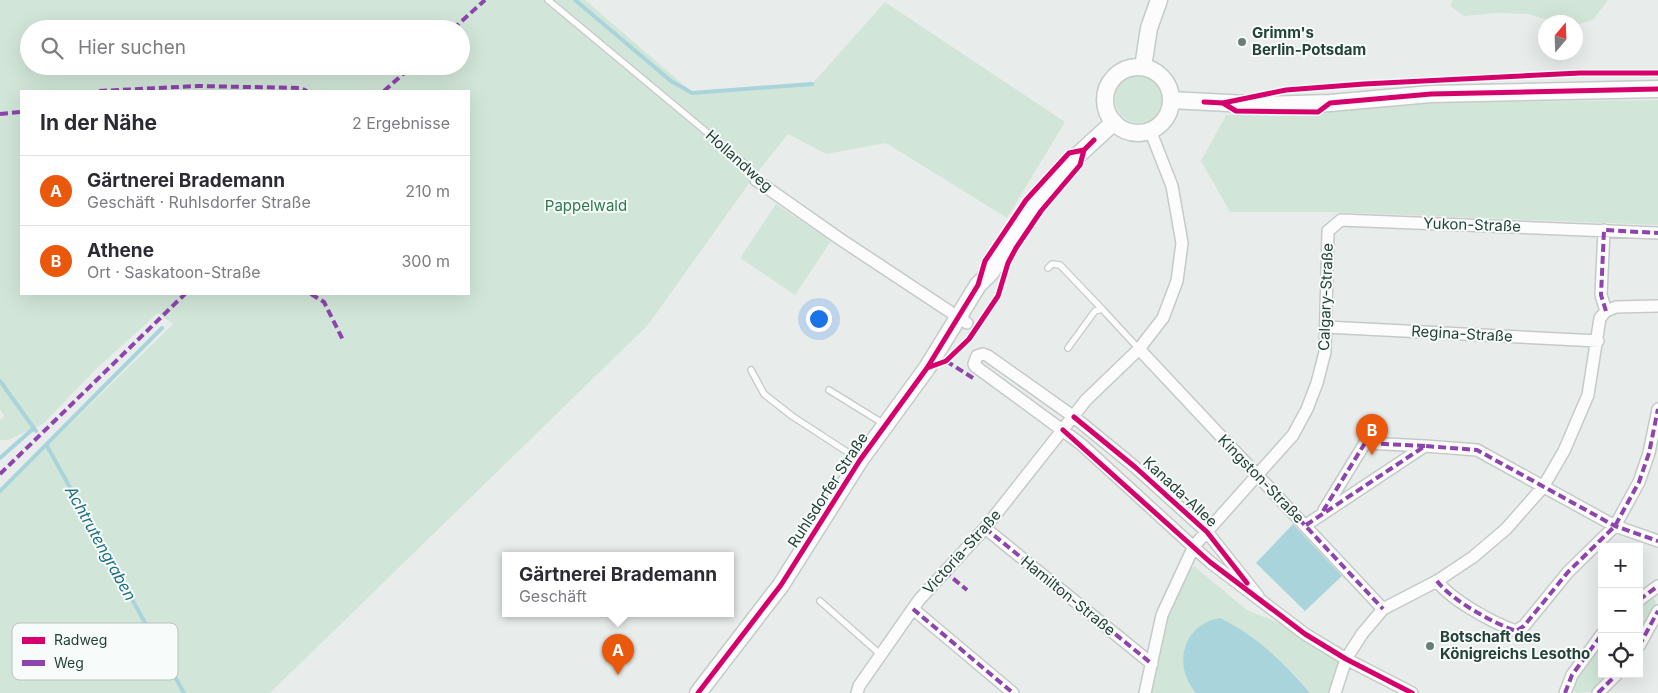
<!DOCTYPE html>
<html lang="de">
<head>
<meta charset="utf-8">
<style>
	:root { --surface:#fff; --page:#f7f7f7; --text:#2b2b33; --muted:#7c7c81; --line:#e1e1e2; --accent:#ea580c }
	body { margin:0; font-family:Inter,sans-serif; background:var(--page); color:var(--text) }
	.controls { position:absolute; right:15px; bottom:15px; display:grid; overflow:hidden; border-radius:0px; box-shadow:0 5px 20px #0002 }
	.controls button { width:45px; height:45px; display:grid; place-items:center; padding:0; border:0; border-bottom:1px solid var(--line); background:var(--surface); color:var(--text); font:25px sans-serif }
	.compass { position:absolute; left:1538px; top:15px; width:45px; height:45px; border-radius:50%; background:var(--surface); box-shadow:0 5px 20px #0002; rotate:19deg }
	.you { position:absolute; left:818px; top:318px; width:18px; height:18px; margin:-12px; border:4px solid #fff; border-radius:50%; background:#1a73e8; box-shadow:0 0 0 8px #1a73e833 }
	.badge { display:grid; place-items:center; width:32px; height:32px; border-radius:50%; background:var(--accent); color:#fff; font-size:16px; font-weight:700 }
	.pin { position:absolute; translate:-50% -41px; filter:drop-shadow(0 1px 2px #0008) }
	.pin::after { content:''; position:absolute; top:26px; width:18px; height:15px; background:inherit; clip-path:polygon(0 0,100% 0,50% 100%) }
	.popup { position:absolute; left:502px; top:552px; width:232px; height:65px; box-sizing:border-box; display:grid; place-content:center; border-radius:0px; background:var(--surface); filter:drop-shadow(0 1px 4px #0005); font-size:16px; white-space:nowrap; color:var(--muted) }
	.popup b { font-size:19px; color:var(--text) }
	.popup::after { content:''; position:absolute; left:50%; top:100%; margin-left:-10px; border:10px solid transparent; border-top-color:var(--surface) }
	.list { margin:0; padding:0; list-style:none }
	h2 { display:flex; justify-content:space-between; align-items:center; height:65px; margin:0; padding:0 20px; font-size:21px }
	h2 small { font-size:16px; font-weight:400; color:var(--muted) }
	.list li { display:grid; grid-template-columns:32px 1fr auto; gap:15px; align-items:center; box-sizing:border-box; height:70px; padding:0 20px; border-top:1px solid var(--line) }
	.list b { display:block; font-size:19px; white-space:nowrap }
	.list p { margin:0; font-size:16px; white-space:nowrap; color:var(--muted) }
	.list em { font-size:16px; font-style:normal; color:var(--muted) }
	.icon { flex:none; width:28px; height:28px; fill:none; stroke:currentColor; stroke-width:2; stroke-linecap:round; stroke-linejoin:round }
	.map { position:relative; flex:none; width:1658px; height:693px; overflow:hidden }
	.search { position:absolute; background:var(--surface); box-shadow:0 5px 20px #0002; left:20px; top:20px; width:450px; height:55px; display:flex; align-items:center; gap:12px; box-sizing:border-box; padding:0 18px; border-radius:28px; color:var(--muted); font-size:19px }
	.panel { position:absolute; background:var(--surface); box-shadow:0 5px 20px #0002; left:20px; top:90px; width:450px; height:205px; border-radius:0px }
	.map>svg:first-child { display:block }
</style>
</head>
<body>
<div class="map">
<svg width="1658" height="693" viewBox="0 0 1658 693">
	<rect width="100%" height="100%" fill="#e8edeb"/>
	<path fill="#d1e6d8" fill-rule="evenodd" d="M0,0H585L693,93L812,84L885,2L1065,122L1007,218L886,143L826,154L788,134L750,182L648,325L270,693H0V492L173,324L158,313L96,369L43,424L8,440H0V420L4,416L0,409ZM29,29H461V66H29ZM21,91H469V294H21Z
		M1453,0H1608L1593,20L1576,25V22H1557L1528,14L1495,13L1464,16L1450,6Z
		M1115 99a24 24 0 1 1 48 0a24 24 0 1 1-48 0Z
		M1658,100V225L1330,212H1230L1201,161L1226,115L1322,114L1328,108L1430,103Z
		M776,204L831,241L795,295L740,258Z
		M1194,566L1247,610L1305,634L1346,659L1335,693H1310L1294,674L1232,624L1185,646C1182,664 1184,679 1196,693H1145L1175,585Z
		M1650,596L1656,601L1655,606L1639,639V602Z
		M1602,640V674H1611L1591,692L1576,693L1573,690L1576,679Z"/>
	<path fill="#a9d4db" d="M1293,524L1342,576L1305,611L1256,563Z
		M1220,618C1254,634 1286,664 1310,693H1196C1172,666 1183,624 1220,618Z"/>
	<g fill="none" stroke-linecap="round" stroke-linejoin="round">
		<path stroke="#a9d4db" stroke-width="4" d="M575,0L671,81L692,93L812,84
			M0,381L36,431
			M47,446L184,693
			M0,458L34,428
			M0,491L162,328"/>
		<defs>
			<path id="lane" d="M548,0L745,164L756,180
				M1048,268L1052,264L1060,265L1102,309
				M1068,348L1095,311L1102,309L1139,349
				M751,370L764,394L792,416L858,459
				M829,390L884,424
				M820,601L881,655"/>
			<path id="street" d="M756,180L840,239L967,323
				M1604,230L1601,295L1606,311
				M1606,311L1616,307L1658,306
				M1326,327L1598,341
				M1139,349L1383,609
				M1324,510L1365,443L1425,446
				M1306,525L1425,446L1477,450L1615,526L1658,541
				M985,528L1152,664
				M1437,581C1451,600 1493,623 1516,631L1524,626L1568,572L1615,526L1639,482L1649,453L1658,409
				M1258,596L1207,532L1135,467L1074,417L988,356L983,354L977,356L974,364L975,366L1081,444L1210,562L1305,634L1346,659L1412,693
				M1639,600L1658,586
				M913,609L1013,693
				M1639,646L1658,611
				M857,693L859,686L919,600L985,528L1086,400L1139,349L1163,318L1177,281L1182,243L1172,186L1150,130
				M1145,693L1162,615L1194,546L1293,435L1307,409L1317,383L1325,352L1328,231L1341,220L1658,233
				M1335,693L1346,659L1362,634L1383,609L1437,581L1473,557L1506,529L1543,487L1564,451L1588,395L1600,318L1606,311
				M1565,693L1572,675L1602,634
				M1598,693L1617,674"/>
			<path id="secondary" d="M1143,67L1149,28L1159,0
				M1105 100a33 33 0 1 1 66 0a33 33 0 1 1-66 0Z
				M1171,100L1266,105L1330,103L1431,94L1658,89
				M698,693L781,585L860,460L927,368L978,285L991,272L1051,184L1077,156L1114,122"/>
		</defs>
		<use href="#lane" stroke="#c5cac8" stroke-width="8"/>
		<use href="#street" stroke="#c5cac8" stroke-width="14"/>
		<use href="#secondary" stroke="#c3cbc8" stroke-width="19"/>
		<use href="#lane" stroke="#fcfcfc" stroke-width="5.5"/>
		<use href="#street" stroke="#fcfcfc" stroke-width="11"/>
		<use href="#secondary" stroke="#fcfcfc" stroke-width="16"/>
		<path stroke="#8e44ad" stroke-width="4" stroke-dasharray="8 4" stroke-linecap="butt" d="M453,29L485,0
			M99,91L198,86L300,88L307,91
			M384,91L412,66
			M0,114L21,112
			M311,294L324,302L343,340
			M1606,311L1601,295L1604,230L1658,233
			M946,361L973,378
			M0,474L185,294
			M1258,475L1383,609
			M1323,511L1365,443L1425,446
			M1306,525L1425,446L1477,450L1615,526L1658,541
			M985,528L1152,664
			M944,571L967,590
			M1437,581C1451,600 1493,623 1516,631L1524,626L1568,572L1615,526L1639,482L1649,453L1658,409
			M1639,600L1658,586
			M913,609L1013,693
			M1639,646L1658,611
			M1565,693L1572,675L1602,634
			M1598,693L1617,674"/>
		<defs>
			<path id="cycleway" d="M1204,102L1223,103L1286,90L1364,84L1580,73H1658
				M1223,103L1236,111L1318,112L1330,103L1431,94L1658,89
				M927,368L946,361L969,339L998,296L1008,263L1016,248L1041,211L1080,165L1084,150
				M1074,417L1135,467L1207,532L1247,583
				M1063,430L1210,562L1305,634L1346,659L1412,693
				M698,693L781,585L860,460L927,368L978,285L985,261L1026,200L1069,153L1084,150L1094,140"/>
		</defs>
		<use href="#cycleway" stroke="#f7fbf9" stroke-width="8"/>
		<use href="#cycleway" stroke="#d6006c" stroke-width="5"/>
	</g>
	<g fill="#697e78" stroke="#f7fbf9" stroke-width="2">
		<circle cx="1242" cy="42" r="5"/>
		<circle cx="1430" cy="646" r="5"/>
	</g>
	<g text-anchor="middle" stroke-width="4" stroke-linejoin="round" paint-order="stroke">
		<g font-size="15" font-weight="bold" fill="#24423a" stroke="#f7fbf9" text-anchor="start">
			<text x="1252" y="38">Grimm's<tspan x="1252" dy="17">Berlin-Potsdam</tspan></text>
			<text x="1440" y="642">Botschaft des<tspan x="1440" dy="17">Königreichs Lesotho</tspan></text>
		</g>
		<g font-size="15" fill="#24423a" stroke="#f7fbf9">
			<text transform="translate(739 161) rotate(42)" y="5">Hollandweg</text>
			<text transform="translate(1472 225) rotate(2)" y="5">Yukon-Straße</text>
			<text transform="translate(1326 297) rotate(-88)" y="5">Calgary-Straße</text>
			<text transform="translate(1462 334) rotate(3)" y="5">Regina-Straße</text>
			<text transform="translate(1261 479) rotate(46)" y="5">Kingston-Straße</text>
			<text transform="translate(828 490) rotate(-57)" y="5">Ruhlsdorfer Straße</text>
			<text transform="translate(1180 492) rotate(43)" y="5">Kanada-Allee</text>
			<text transform="translate(962 552) rotate(-48)" y="5">Victoria-Straße</text>
			<text transform="translate(1068 596) rotate(39)" y="5">Hamilton-Straße</text>
		</g>
		<g font-size="15" fill="#2d7a4b" stroke="#f7fbf9">
			<text x="586" y="211">Pappelwald</text>
		</g>
		<g font-size="16" font-style="italic" fill="#1c6f80" stroke="#f7fbf9">
			<text transform="translate(101 543) rotate(61)" y="6">Achtrutengraben</text>
		</g>
	</g>
	<rect x="12" y="623" width="166" height="57" rx="8" fill="#f7fbf9" stroke="#b8c4c0" stroke-width="1"/>
	<rect x="22" y="637" width="23" height="7" fill="#d6006c"/>
	<rect x="22" y="660" width="23" height="6" fill="#8e44ad"/>
	<g font-size="14" fill="#24423a">
		<text x="54" y="645">Radweg</text>
		<text x="54" y="668">Weg</text>
	</g>
</svg>
<div class="controls">
<button>+</button>
<button>−</button>
<button><svg class="icon" aria-label="locate" viewBox="0 0 24 24"><circle cx="12" cy="12" r="6"/><path d="M12 2v4M12 18v4M2 12h4M18 12h4"/></svg></button>
</div>
<svg class="compass" viewBox="-18 -18 36 36"><path d="M0-13l5 13h-10z" fill="#e53935"/><path d="M0 13l5-13h-10z" fill="#7c7c81"/></svg>
<div class="you"></div>
<div class="pin badge" style="left:618px;top:675px">A</div>
<div class="popup"><b>Gärtnerei Brademann</b>Geschäft</div>
<div class="pin badge" style="left:1372px;top:455px">B</div>
<div class="search"><svg class="icon" aria-label="search" viewBox="0 0 24 24"><circle cx="10" cy="10" r="6"/><path d="M15 15l6 6"/></svg>Hier suchen</div>
<section class="panel">
<h2>In der Nähe<small>2 Ergebnisse</small></h2>
<ul class="list">
<li><span class="badge">A</span><div><b>Gärtnerei Brademann</b><p>Geschäft · Ruhlsdorfer Straße</p></div><em>210 m</em></li>
<li><span class="badge">B</span><div><b>Athene</b><p>Ort · Saskatoon-Straße</p></div><em>300 m</em></li>
</ul>
</section>
</div>
</body>
</html>
